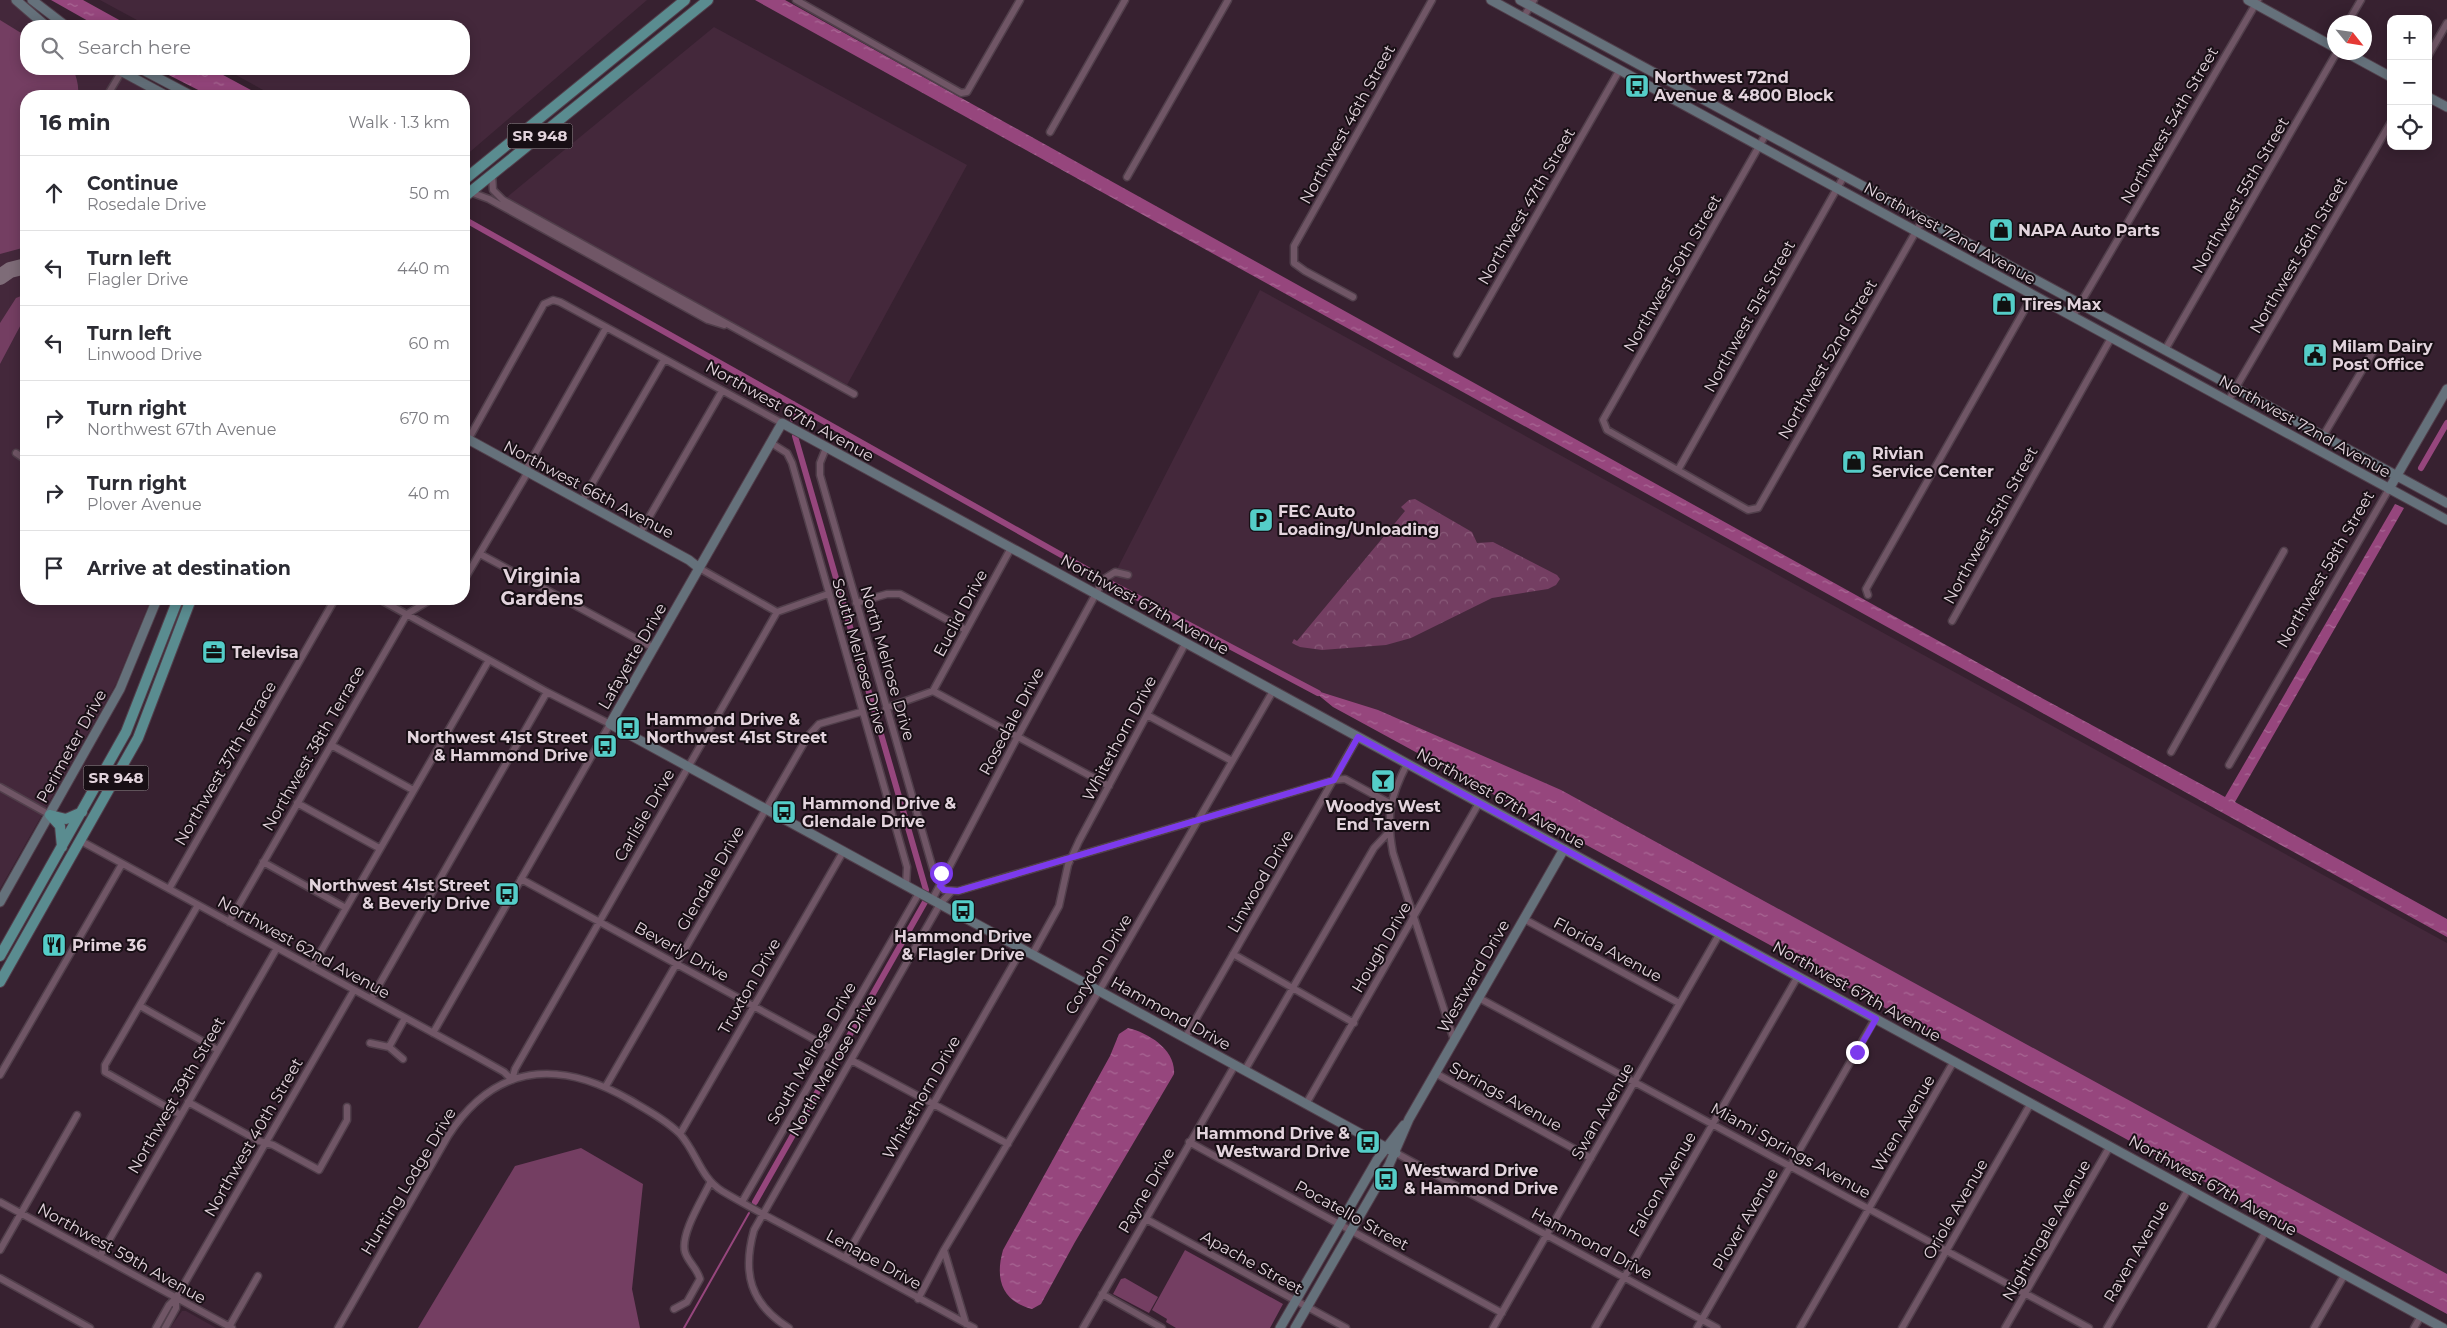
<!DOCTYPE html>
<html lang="en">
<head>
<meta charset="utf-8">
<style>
	:root { --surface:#fff; --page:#f2f2f3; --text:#2b2b33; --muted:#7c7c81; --line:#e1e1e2 }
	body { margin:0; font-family:Montserrat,sans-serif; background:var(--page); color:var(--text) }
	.controls { position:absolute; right:15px; top:15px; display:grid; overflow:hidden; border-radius:10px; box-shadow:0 2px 12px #0003 }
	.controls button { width:45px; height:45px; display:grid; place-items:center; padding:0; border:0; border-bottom:1px solid var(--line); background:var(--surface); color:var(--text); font:25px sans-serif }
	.compass { position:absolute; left:2327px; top:15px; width:45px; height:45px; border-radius:50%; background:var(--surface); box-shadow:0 2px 12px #0003; rotate:120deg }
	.stop { position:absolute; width:15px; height:15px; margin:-11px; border:4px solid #7c3aed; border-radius:50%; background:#fff }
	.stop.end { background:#7c3aed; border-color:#fff; box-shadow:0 1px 5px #0008 }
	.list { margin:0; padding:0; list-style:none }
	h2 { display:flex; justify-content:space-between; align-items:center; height:65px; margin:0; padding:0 20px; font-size:21px }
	h2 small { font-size:16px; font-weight:400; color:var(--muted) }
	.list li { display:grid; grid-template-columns:32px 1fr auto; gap:15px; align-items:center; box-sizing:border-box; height:75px; padding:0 20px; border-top:1px solid var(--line) }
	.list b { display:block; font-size:19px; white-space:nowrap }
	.list p { margin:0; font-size:16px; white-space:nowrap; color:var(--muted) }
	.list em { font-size:16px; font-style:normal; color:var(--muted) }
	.icon { flex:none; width:28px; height:28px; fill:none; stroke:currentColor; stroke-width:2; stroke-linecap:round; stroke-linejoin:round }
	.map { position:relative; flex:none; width:2447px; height:1328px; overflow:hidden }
	.search { position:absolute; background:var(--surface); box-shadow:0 2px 12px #0003; left:20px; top:20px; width:450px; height:55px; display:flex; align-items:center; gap:12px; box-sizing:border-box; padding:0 18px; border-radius:20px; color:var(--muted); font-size:19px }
	.panel { position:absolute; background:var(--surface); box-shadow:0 2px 12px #0003; left:20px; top:90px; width:450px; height:515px; border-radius:20px }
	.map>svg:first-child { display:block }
</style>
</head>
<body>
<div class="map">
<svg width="2447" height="1328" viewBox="0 0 2447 1328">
	<defs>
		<pattern id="forest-crowns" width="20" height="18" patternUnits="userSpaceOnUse" patternTransform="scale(1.25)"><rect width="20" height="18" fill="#743e62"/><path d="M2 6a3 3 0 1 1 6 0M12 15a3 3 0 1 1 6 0" fill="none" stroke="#885978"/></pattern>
		<pattern id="water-ripples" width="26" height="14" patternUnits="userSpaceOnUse" patternTransform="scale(1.25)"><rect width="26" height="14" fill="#96467d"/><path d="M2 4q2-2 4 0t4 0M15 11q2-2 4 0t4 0" fill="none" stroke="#a96895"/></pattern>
	</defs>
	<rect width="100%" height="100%" fill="#372130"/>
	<path fill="#44283b" d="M0,0H10L39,26H26V69H109L160,96H26V599H151L116,684L0,889Z
		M100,0H647L464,157V96H274L225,69H464V26H148Z
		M714,27L967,165L847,385L506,198Z
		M1260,290L2447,943V1281L1110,583Z
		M182,1311H186L216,1328H170Z"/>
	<path fill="#743e62" d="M0,20L26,36V69H73C77,78 79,86 78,96H26V247L0,254Z
		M26,294V315L0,364V323L16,298Z
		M581,1148L643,1184L632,1289L640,1328H418L515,1166Z
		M1185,1250L1283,1304L1270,1328H1176L1166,1322L1167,1319L1152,1310Z
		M1125,1278L1158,1297L1149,1313L1113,1294L1121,1279Z"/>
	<path fill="url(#forest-crowns)" d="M1415,499L1472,532L1477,543L1493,542L1557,575L1560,579L1556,585L1548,589L1492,598L1411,638L1386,645L1322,650L1300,647L1292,643L1294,639L1297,641L1405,511L1401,507L1409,500Z"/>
	<path fill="url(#water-ripples)" d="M51,0H83L130,26H97Z
		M755,0H785L2027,690L2225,797L2395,504L2404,508L2235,802L2447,919V937Z
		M157,69H212L262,96H210Z
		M1311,689L1378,710L1561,790L2447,1274V1314L1333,707Z
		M1128,1028C1149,1033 1176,1050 1174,1074L1075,1242L1041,1304L1032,1309C1001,1301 995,1278 1003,1250L1110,1056L1119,1034Z"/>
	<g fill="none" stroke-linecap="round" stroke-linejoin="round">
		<path stroke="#96467d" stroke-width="2" d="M684,1328L749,1213"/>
		<path stroke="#96467d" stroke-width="6" d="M464,219L1097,575
			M793,404V419
			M795,436L926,890
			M2421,468L2447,423
			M1110,583L1318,693
			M755,1202L925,902"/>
		<path stroke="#7e6c78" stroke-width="16" d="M0,277L10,270L26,266"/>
		<defs>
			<path id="street" d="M796,0L961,93L967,92L1020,0
				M1523,18L1534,0
				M2348,22L2361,0
				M2428,56L2447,23
				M107,96L123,69
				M1050,132L1125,0
				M1766,134L1603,420L1607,430L1748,510L1758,508L1923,219
				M492,174L493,190L503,200L854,394
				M1127,177L1228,0
				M470,192L489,199L708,320L724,325
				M1353,297L1305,271L1294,263V246L1432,0
				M2073,316L2258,0
				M2165,350L2337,52
				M1457,354L1619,71
				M2228,401L2391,122
				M2323,436L2377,345
				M468,440L544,304L553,300L560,302L782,423
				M771,443L787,453L792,463L907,867L906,886
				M826,448L820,463V475L933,869L944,890L958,891L1334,780L1345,779L1391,804
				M16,453L26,460
				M1678,470L1844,176
				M582,501L664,360
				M640,533L722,391
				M480,554L654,648
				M699,568L777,612
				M464,580L525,477L528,466L606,328
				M1868,595L1866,589L2033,295
				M379,599L547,692L610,724L433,1033
				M856,603L887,594H900L966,630
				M1952,621L2111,338
				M933,691L1011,548
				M886,708L933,691L1109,786
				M1147,715L1232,761
				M331,745L413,790
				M2171,752L2284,551
				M1407,764C1390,797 1386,816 1393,853L1454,1040
				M2229,765L2389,489
				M0,787L50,815
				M297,803L379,848
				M81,841L472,1054L504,1072L512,1080L515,1069L777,612L828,594
				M263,862L346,908
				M521,879L830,1048
				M169,889L335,599
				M932,900L1018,736L1104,579L1115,572L1128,575
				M1524,919L1679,1003
				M229,922L407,614L432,599
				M1233,954L1354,1023
				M1032,955L1059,906L1068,865L1079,841L1185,644
				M312,967L489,660
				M1479,998L2089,1328
				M371,999L547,692
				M140,1006L218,1050
				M1185,1038L1358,737
				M370,1043L389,1047L403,1059
				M389,1047L405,1018
				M851,1060L1008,1144
				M1245,1070L1374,848L1389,832
				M1435,1073L1591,1158
				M0,1075L122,864
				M606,1086L808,736L819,724L861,712
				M188,1102L259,1141L273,1145L319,1170L347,1120V1107
				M1306,1104L1479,803
				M181,1115L105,1072V1065L198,905
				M680,1134L843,852
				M1189,1142L1502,1313
				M1396,1153L1717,1328
				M0,1202L232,1328
				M742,1202L919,893
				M1146,1219L1346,1328
				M0,1250L77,1115
				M944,1250L966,1324
				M100,1256L277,948
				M845,1258L1022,949
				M0,1278L90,1328
				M1102,1294L1162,1328
				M918,1299L944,1250L1102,986L1273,691
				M674,1309L687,1302L700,1279C697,1268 688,1262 685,1252C680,1234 702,1200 710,1183
				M229,1327L258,1276
				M156,1328L169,1305L176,1298L354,990
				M165,1328L176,1308V1298
				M338,1328L448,1136C495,1063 559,1059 630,1100C647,1110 666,1120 680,1134C697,1153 700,1177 722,1191C752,1209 784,1225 815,1242C868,1270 921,1299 974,1328
				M789,1328C750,1304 742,1273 754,1230L940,904L951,892
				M1083,1328L1235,1065
				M1493,1328L1720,933
				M1595,1328L1798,976
				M1697,1328L1875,1019
				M1800,1328L1954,1061
				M1902,1328L2031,1103
				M2005,1328L2110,1146
				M2107,1328L2189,1188
				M2211,1328L2266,1231
				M2314,1328L2345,1274
				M2414,1328L2421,1316"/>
			<path id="secondary" d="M16,0L46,26
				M32,0L66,26
				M1491,0L2447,520
				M1520,0L2447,503
				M2248,0L2334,47
				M2345,52L2391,77
				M117,69L167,96
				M141,69L192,96
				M2428,97L2447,107
				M464,437L689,560L699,568
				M2389,489L2447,389
				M0,902L120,689L157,599
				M1396,1153L610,724L782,423L2443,1328
				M1280,1328L1377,1160L1404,1125
				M1295,1328L1389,1165L1409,1119L1564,849"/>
			<path id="primary" d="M464,180L685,0
				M464,197L708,0
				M50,815L60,826L62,847
				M50,815L66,819L82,812
				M0,956L126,732L178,599
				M0,982L138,738L191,599"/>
		</defs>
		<use href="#street" stroke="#513f4b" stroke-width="9"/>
		<use href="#secondary" stroke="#513f4b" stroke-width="11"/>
		<use href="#primary" stroke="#513f4b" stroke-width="12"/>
		<use href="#street" stroke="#705666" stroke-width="6"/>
		<use href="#secondary" stroke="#65717b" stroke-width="9"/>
		<use href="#primary" stroke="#5a8c90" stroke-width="10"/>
	</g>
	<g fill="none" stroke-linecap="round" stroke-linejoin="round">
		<path stroke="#7c3aed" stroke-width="6" d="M941,873L948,870L940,886L944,890L958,891L1320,784L1334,780L1358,737L1876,1019L1857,1052"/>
	</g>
	<defs>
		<symbol id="bus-square" viewBox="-11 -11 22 22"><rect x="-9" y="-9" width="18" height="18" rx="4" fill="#54cdc8" stroke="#180f15"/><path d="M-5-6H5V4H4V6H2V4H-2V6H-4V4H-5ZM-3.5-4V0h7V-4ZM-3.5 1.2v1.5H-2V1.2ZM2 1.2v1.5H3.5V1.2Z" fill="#111"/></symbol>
		<symbol id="shop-square" viewBox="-11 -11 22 22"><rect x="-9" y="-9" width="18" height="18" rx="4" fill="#54cdc8" stroke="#180f15"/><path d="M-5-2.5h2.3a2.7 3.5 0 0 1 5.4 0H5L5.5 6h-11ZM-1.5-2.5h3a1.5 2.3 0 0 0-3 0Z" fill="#111"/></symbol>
		<symbol id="civic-square" viewBox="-11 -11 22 22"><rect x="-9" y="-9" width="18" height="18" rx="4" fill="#54cdc8" stroke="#180f15"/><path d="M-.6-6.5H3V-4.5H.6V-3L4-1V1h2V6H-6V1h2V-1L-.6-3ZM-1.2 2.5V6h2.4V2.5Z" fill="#111"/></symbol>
		<symbol id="parking-square" viewBox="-11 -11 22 22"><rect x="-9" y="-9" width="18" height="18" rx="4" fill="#54cdc8" stroke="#180f15"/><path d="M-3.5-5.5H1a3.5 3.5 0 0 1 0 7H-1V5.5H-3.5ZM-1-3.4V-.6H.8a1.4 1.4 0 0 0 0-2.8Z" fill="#111"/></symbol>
		<symbol id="office-square" viewBox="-11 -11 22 22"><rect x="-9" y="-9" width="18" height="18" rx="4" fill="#54cdc8" stroke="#180f15"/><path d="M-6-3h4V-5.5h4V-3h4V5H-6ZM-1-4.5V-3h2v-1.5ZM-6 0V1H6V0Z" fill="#111"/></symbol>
		<symbol id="bar-square" viewBox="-11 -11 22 22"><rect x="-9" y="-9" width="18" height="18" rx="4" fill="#54cdc8" stroke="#180f15"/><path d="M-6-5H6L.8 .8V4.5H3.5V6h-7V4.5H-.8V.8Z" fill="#111"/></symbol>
		<symbol id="restaurant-square" viewBox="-11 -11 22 22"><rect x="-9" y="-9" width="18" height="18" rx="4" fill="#54cdc8" stroke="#180f15"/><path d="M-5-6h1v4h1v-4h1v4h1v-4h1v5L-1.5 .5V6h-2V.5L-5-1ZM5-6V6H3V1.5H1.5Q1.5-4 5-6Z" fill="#111"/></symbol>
	</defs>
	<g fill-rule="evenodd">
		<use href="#bus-square" x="1623" y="72" width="28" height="28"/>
		<use href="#shop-square" x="1987" y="216" width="28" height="28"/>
		<use href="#shop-square" x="1990" y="290" width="28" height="28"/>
		<use href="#civic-square" x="2301" y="341" width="28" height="28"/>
		<use href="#shop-square" x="1840" y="448" width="28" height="28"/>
		<use href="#parking-square" x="1247" y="506" width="28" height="28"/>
		<use href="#office-square" x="200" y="638" width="28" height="28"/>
		<use href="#bus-square" x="614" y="714" width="28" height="28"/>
		<use href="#bus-square" x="591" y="732" width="28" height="28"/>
		<use href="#bar-square" x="1369" y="767" width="28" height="28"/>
		<use href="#bus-square" x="770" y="798" width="28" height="28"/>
		<use href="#bus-square" x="493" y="880" width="28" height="28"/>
		<use href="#bus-square" x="949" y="897" width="28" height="28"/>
		<use href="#restaurant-square" x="40" y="931" width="28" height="28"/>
		<use href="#bus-square" x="1354" y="1128" width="28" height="28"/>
		<use href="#bus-square" x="1372" y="1165" width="28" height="28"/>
	</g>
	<g text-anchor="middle" stroke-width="4" stroke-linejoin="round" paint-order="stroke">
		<g fill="#180f15" stroke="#a699a1" stroke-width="1">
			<rect x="507.5" y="123.5" width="65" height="25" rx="4"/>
			<rect x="83.5" y="765.5" width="65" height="25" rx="4"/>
		</g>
		<g font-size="15" font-weight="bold" fill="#e3d4dd">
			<text x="540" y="141">SR 948</text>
			<text x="116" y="783">SR 948</text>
		</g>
		<g font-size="16" font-weight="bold" fill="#e3d4dd" stroke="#180f15" text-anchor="start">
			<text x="1654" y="83">Northwest 72nd<tspan x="1654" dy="18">Avenue &amp; 4800 Block</tspan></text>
			<text x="2018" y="236">NAPA Auto Parts</text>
			<text x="2022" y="310">Tires Max</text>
			<text x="2332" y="352">Milam Dairy<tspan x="2332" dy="18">Post Office</tspan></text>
			<text x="1872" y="459">Rivian<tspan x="1872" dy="18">Service Center</tspan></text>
			<text x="1278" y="517">FEC Auto<tspan x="1278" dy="18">Loading/Unloading</tspan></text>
			<text x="232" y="658">Televisa</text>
			<text x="646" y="725">Hammond Drive &amp;<tspan x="646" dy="18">Northwest 41st Street</tspan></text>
			<text x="588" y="743" text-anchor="end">Northwest 41st Street<tspan x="588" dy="18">&amp; Hammond Drive</tspan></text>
			<text x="802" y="809">Hammond Drive &amp;<tspan x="802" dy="18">Glendale Drive</tspan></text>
			<text x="1383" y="812" text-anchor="middle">Woodys West<tspan x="1383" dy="18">End Tavern</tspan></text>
			<text x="490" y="891" text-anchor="end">Northwest 41st Street<tspan x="490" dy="18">&amp; Beverly Drive</tspan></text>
			<text x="963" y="942" text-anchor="middle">Hammond Drive<tspan x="963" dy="18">&amp; Flagler Drive</tspan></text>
			<text x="72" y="951">Prime 36</text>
			<text x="1350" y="1139" text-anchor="end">Hammond Drive &amp;<tspan x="1350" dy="18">Westward Drive</tspan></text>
			<text x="1404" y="1176">Westward Drive<tspan x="1404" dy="18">&amp; Hammond Drive</tspan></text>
		</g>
		<g font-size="16" fill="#e3d4dd" stroke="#180f15">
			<text transform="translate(1347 124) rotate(-61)" y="6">Northwest 46th Street</text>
			<text transform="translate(2169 125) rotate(-60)" y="6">Northwest 54th Street</text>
			<text transform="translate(2240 195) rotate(-60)" y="6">Northwest 55th Street</text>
			<text transform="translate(1526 206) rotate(-60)" y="6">Northwest 47th Street</text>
			<text transform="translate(1950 233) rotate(29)" y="6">Northwest 72nd Avenue</text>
			<text transform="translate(2298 255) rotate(-60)" y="6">Northwest 56th Street</text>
			<text transform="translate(1672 273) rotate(-60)" y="6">Northwest 50th Street</text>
			<text transform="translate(1749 316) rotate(-61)" y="6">Northwest 51st Street</text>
			<text transform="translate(1827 359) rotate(-60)" y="6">Northwest 52nd Street</text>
			<text transform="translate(790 411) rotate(29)" y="6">Northwest 67th Avenue</text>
			<text transform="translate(2305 426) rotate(29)" y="6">Northwest 72nd Avenue</text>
			<text transform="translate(589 489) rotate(28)" y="6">Northwest 66th Avenue</text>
			<text transform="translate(1990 525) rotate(-61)" y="6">Northwest 55th Street</text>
			<text transform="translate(2325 569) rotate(-60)" y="6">Northwest 58th Street</text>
			<text transform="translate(1145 604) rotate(29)" y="6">Northwest 67th Avenue</text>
			<text transform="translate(960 613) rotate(-62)" y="6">Euclid Drive</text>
			<text transform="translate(632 656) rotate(-60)" y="6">Lafayette Drive</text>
			<text transform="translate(860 656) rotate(74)" y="6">South Melrose Drive</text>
			<text transform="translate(888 663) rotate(74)" y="6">North Melrose Drive</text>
			<text transform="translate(1011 721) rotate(-62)" y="6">Rosedale Drive</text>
			<text transform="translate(1119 738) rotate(-62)" y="6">Whitethorn Drive</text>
			<text transform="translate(71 746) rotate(-61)" y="6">Perimeter Drive</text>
			<text transform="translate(313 748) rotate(-60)" y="6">Northwest 38th Terrace</text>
			<text transform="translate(225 763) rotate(-60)" y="6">Northwest 37th Terrace</text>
			<text transform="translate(1501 798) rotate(29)" y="6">Northwest 67th Avenue</text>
			<text transform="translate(644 815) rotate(-60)" y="6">Carlisle Drive</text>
			<text transform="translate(710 878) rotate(-60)" y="6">Glendale Drive</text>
			<text transform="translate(1260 881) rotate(-60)" y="6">Linwood Drive</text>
			<text transform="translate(304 947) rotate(29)" y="6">Northwest 62nd Avenue</text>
			<text transform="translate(1381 947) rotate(-60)" y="6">Hough Drive</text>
			<text transform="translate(1608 949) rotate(28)" y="6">Florida Avenue</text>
			<text transform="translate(682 951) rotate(29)" y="6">Beverly Drive</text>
			<text transform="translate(1098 964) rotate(-59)" y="6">Corydon Drive</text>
			<text transform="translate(1473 976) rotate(-60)" y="6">Westward Drive</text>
			<text transform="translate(749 986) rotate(-60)" y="6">Truxton Drive</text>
			<text transform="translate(1857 991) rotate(29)" y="6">Northwest 67th Avenue</text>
			<text transform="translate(1171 1013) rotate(29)" y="6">Hammond Drive</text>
			<text transform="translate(811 1053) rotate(-60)" y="6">South Melrose Drive</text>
			<text transform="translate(832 1065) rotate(-60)" y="6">North Melrose Drive</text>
			<text transform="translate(176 1095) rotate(-60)" y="6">Northwest 39th Street</text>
			<text transform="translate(1506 1096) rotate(29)" y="6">Springs Avenue</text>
			<text transform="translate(921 1097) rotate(-60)" y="6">Whitethorn Drive</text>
			<text transform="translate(1602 1111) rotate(-60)" y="6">Swan Avenue</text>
			<text transform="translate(1903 1123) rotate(-60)" y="6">Wren Avenue</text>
			<text transform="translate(253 1137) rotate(-60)" y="6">Northwest 40th Street</text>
			<text transform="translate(1791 1150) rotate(29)" y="6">Miami Springs Avenue</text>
			<text transform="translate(408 1181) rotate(-59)" y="6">Hunting Lodge Drive</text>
			<text transform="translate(1662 1184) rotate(-60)" y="6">Falcon Avenue</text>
			<text transform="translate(2213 1185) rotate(29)" y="6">Northwest 67th Avenue</text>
			<text transform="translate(1146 1190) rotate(-60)" y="6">Payne Drive</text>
			<text transform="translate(1955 1209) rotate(-60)" y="6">Oriole Avenue</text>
			<text transform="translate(1352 1215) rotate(29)" y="6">Pocatello Street</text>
			<text transform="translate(1745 1219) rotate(-60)" y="6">Plover Avenue</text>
			<text transform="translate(2046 1230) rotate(-60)" y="6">Nightingale Avenue</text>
			<text transform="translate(1592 1243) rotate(28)" y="6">Hammond Drive</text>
			<text transform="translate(2136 1251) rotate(-60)" y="6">Raven Avenue</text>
			<text transform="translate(122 1253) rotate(29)" y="6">Northwest 59th Avenue</text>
			<text transform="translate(874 1259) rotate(29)" y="6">Lenape Drive</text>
			<text transform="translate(1252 1262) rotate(29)" y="6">Apache Street</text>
		</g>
		<g font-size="19" font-weight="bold" fill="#e3d4dd" stroke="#180f15">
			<text x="542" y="583">Virginia<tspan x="542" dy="22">Gardens</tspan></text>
		</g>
	</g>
</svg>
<div class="controls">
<button>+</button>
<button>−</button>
<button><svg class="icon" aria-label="locate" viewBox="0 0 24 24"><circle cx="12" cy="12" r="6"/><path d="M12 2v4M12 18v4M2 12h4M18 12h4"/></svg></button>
</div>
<svg class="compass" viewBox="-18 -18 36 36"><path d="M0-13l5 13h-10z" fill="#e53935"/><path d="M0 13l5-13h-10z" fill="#7c7c81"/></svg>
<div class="stop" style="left:941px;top:873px"></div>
<div class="stop end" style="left:1857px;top:1052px"></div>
<div class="search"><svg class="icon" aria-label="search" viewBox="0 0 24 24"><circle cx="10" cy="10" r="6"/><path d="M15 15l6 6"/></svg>Search here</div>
<section class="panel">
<h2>16 min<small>Walk · 1.3 km</small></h2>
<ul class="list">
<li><svg class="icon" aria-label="ahead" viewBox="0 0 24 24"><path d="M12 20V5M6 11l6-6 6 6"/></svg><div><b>Continue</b><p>Rosedale Drive</p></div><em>50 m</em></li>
<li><svg class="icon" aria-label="left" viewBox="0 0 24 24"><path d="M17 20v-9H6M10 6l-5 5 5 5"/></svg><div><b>Turn left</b><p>Flagler Drive</p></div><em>440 m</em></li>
<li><svg class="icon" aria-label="left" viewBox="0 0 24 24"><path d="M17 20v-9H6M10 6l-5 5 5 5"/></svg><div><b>Turn left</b><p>Linwood Drive</p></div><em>60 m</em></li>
<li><svg class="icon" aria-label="right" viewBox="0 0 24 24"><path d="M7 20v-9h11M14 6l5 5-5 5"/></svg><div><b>Turn right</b><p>Northwest 67th Avenue</p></div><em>670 m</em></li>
<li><svg class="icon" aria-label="right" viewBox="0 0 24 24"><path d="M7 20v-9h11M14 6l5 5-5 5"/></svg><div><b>Turn right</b><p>Plover Avenue</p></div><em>40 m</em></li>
<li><svg class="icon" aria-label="arrive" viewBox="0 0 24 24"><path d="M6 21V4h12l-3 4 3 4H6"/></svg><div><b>Arrive at destination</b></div></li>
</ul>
</section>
</div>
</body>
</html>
